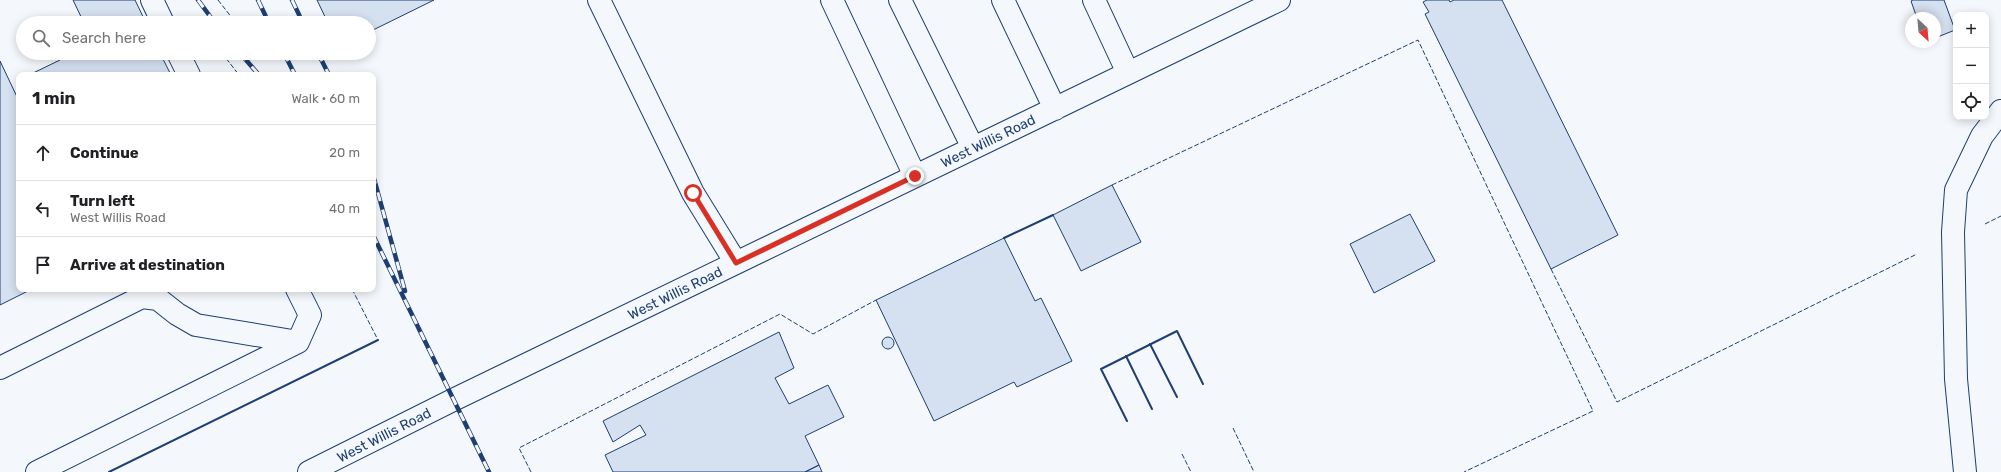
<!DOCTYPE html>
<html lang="en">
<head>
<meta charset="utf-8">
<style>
	:root { --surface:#fff; --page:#f2f2f2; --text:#202124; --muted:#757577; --line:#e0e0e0 }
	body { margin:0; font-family:Rubik,sans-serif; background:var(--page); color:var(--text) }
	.controls { position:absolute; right:12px; top:12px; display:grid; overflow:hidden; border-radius:8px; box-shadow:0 2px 10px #0003 }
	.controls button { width:36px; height:36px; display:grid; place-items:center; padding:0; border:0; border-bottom:1px solid var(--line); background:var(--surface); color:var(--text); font:20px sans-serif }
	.compass { position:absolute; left:1905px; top:12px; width:36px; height:36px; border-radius:50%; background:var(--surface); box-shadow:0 2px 10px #0003; rotate:154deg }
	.stop { position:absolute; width:12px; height:12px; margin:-9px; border:3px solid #d93025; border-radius:50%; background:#fff }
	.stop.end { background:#d93025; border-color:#fff; box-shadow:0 1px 4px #0008 }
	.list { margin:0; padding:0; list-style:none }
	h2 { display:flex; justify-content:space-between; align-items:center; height:52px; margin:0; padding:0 16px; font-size:17px }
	h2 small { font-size:13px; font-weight:400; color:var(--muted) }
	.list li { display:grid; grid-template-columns:26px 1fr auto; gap:12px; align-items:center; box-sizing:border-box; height:56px; padding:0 16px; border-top:1px solid var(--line) }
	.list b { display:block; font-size:15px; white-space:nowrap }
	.list p { margin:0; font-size:13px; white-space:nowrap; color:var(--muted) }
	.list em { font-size:13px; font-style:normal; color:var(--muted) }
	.icon { flex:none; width:22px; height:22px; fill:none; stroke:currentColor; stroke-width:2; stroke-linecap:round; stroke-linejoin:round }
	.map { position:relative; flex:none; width:2001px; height:472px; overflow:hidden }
	.search { position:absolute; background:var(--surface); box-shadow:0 2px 10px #0003; left:16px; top:16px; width:360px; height:44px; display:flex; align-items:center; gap:10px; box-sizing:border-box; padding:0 14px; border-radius:22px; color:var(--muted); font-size:15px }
	.panel { position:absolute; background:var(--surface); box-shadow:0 2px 10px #0003; left:16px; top:72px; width:360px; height:220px; border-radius:8px }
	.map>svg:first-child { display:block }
</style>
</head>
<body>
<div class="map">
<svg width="2001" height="472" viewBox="0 0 2001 472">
	<rect width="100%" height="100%" fill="#f4f7fb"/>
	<path fill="#d5e0f0" stroke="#1d3f73" d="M73,0H135L146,23H84Z
		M317,0H434L369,32V23H328Z
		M1427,0H1449L1450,2L1454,0H1502L1618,235L1551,269L1425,14L1429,12L1423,2Z
		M1913,0H1944L1955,30L1935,38V18H1917L1911,1Z
		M55,17L57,23H43Z
		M57,53H160L171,75H29L60,60Z
		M0,61L19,101V289H32L0,305Z
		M1112,185L1141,242L1081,271L1053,215Z
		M1410,214L1435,261L1374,293L1350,244Z
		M1004,238L1035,301L1041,298L1072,361L1017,387L1014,382L934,421L876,300Z
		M779,332L794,368L775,378L789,404L828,385L844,417L805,436L819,465L805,472H613L605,455L646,435L640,425L613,442L603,421Z
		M882 343a6 6 0 1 1 12 0a6 6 0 1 1-12 0Z
		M819,465L822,472H805Z"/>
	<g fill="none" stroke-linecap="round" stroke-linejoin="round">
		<defs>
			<path id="minor" d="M152,0L163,23
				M599,0L693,193L736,263
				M832,0L915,176
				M900,0L973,148
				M1003,0L1055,109
				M1094,0L1128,73
				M178,53L189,75
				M0,368L142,297L158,299L177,314L196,325L298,342
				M37,472L298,342L310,315L297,289
				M309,472L453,400L1279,0
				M1965,472L1956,379L1953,232L1956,190L1982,136L2001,111"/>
		</defs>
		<use href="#minor" stroke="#1d3f73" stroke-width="24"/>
		<use href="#minor" stroke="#f4f7fb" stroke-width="22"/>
		<defs>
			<path id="rail" d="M198,0L215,23
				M258,0L269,23
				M292,0L303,23
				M240,53L259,75
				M284,53L295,75
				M318,53L329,75
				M373,175L405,291
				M373,235L489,472"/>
		</defs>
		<use href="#rail" stroke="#1d3f73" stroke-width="4.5"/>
		<use href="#rail" stroke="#f4f7fb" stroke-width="3" stroke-dasharray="9" stroke-linecap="butt"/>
		<path stroke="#1d3f73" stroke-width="1" stroke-dasharray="5 2" stroke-linecap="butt" d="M218,0L236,23
			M222,53L239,75
			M1112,185L1418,40L1593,411L1464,472
			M1985,224L2001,216
			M1551,269L1617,402L1917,254
			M352,289L378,340
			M1233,428L1254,472
			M1182,454L1191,472
			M531,472L519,448L780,314L813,334L876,300"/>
		<path stroke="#1d3f73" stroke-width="2" d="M1004,238L1053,215
			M1150,344L1177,397
			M1126,356L1152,409
			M1127,421L1101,369L1177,331L1203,384
			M109,472L378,340"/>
	</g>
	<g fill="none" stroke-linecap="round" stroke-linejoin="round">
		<path stroke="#d93025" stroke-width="5" d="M693,193L736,263L915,176"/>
	</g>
	<g text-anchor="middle" stroke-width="3" stroke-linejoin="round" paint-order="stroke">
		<g font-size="14" fill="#1d3f73" stroke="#f4f7fb">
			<text transform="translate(988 141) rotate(-26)" y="5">West Willis Road</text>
			<text transform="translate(675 293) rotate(-26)" y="5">West Willis Road</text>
			<text transform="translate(384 435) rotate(-27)" y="5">West Willis Road</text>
		</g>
	</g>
</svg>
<div class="controls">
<button>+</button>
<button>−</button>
<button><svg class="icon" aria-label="locate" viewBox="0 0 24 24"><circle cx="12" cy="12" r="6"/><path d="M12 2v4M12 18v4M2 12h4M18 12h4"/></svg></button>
</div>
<svg class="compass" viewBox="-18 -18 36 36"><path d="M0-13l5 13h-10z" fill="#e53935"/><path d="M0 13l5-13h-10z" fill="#757577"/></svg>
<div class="stop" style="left:693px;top:193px"></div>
<div class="stop end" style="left:915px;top:176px"></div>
<div class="search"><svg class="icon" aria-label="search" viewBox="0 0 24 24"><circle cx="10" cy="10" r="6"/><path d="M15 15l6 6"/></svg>Search here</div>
<section class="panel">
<h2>1 min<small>Walk · 60 m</small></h2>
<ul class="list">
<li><svg class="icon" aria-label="ahead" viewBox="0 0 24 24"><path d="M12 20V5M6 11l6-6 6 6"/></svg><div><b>Continue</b></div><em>20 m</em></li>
<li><svg class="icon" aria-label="left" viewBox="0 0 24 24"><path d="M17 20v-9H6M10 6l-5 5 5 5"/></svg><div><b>Turn left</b><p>West Willis Road</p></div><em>40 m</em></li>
<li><svg class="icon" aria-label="arrive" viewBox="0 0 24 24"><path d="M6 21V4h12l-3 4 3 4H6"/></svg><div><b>Arrive at destination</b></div></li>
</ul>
</section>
</div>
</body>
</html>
